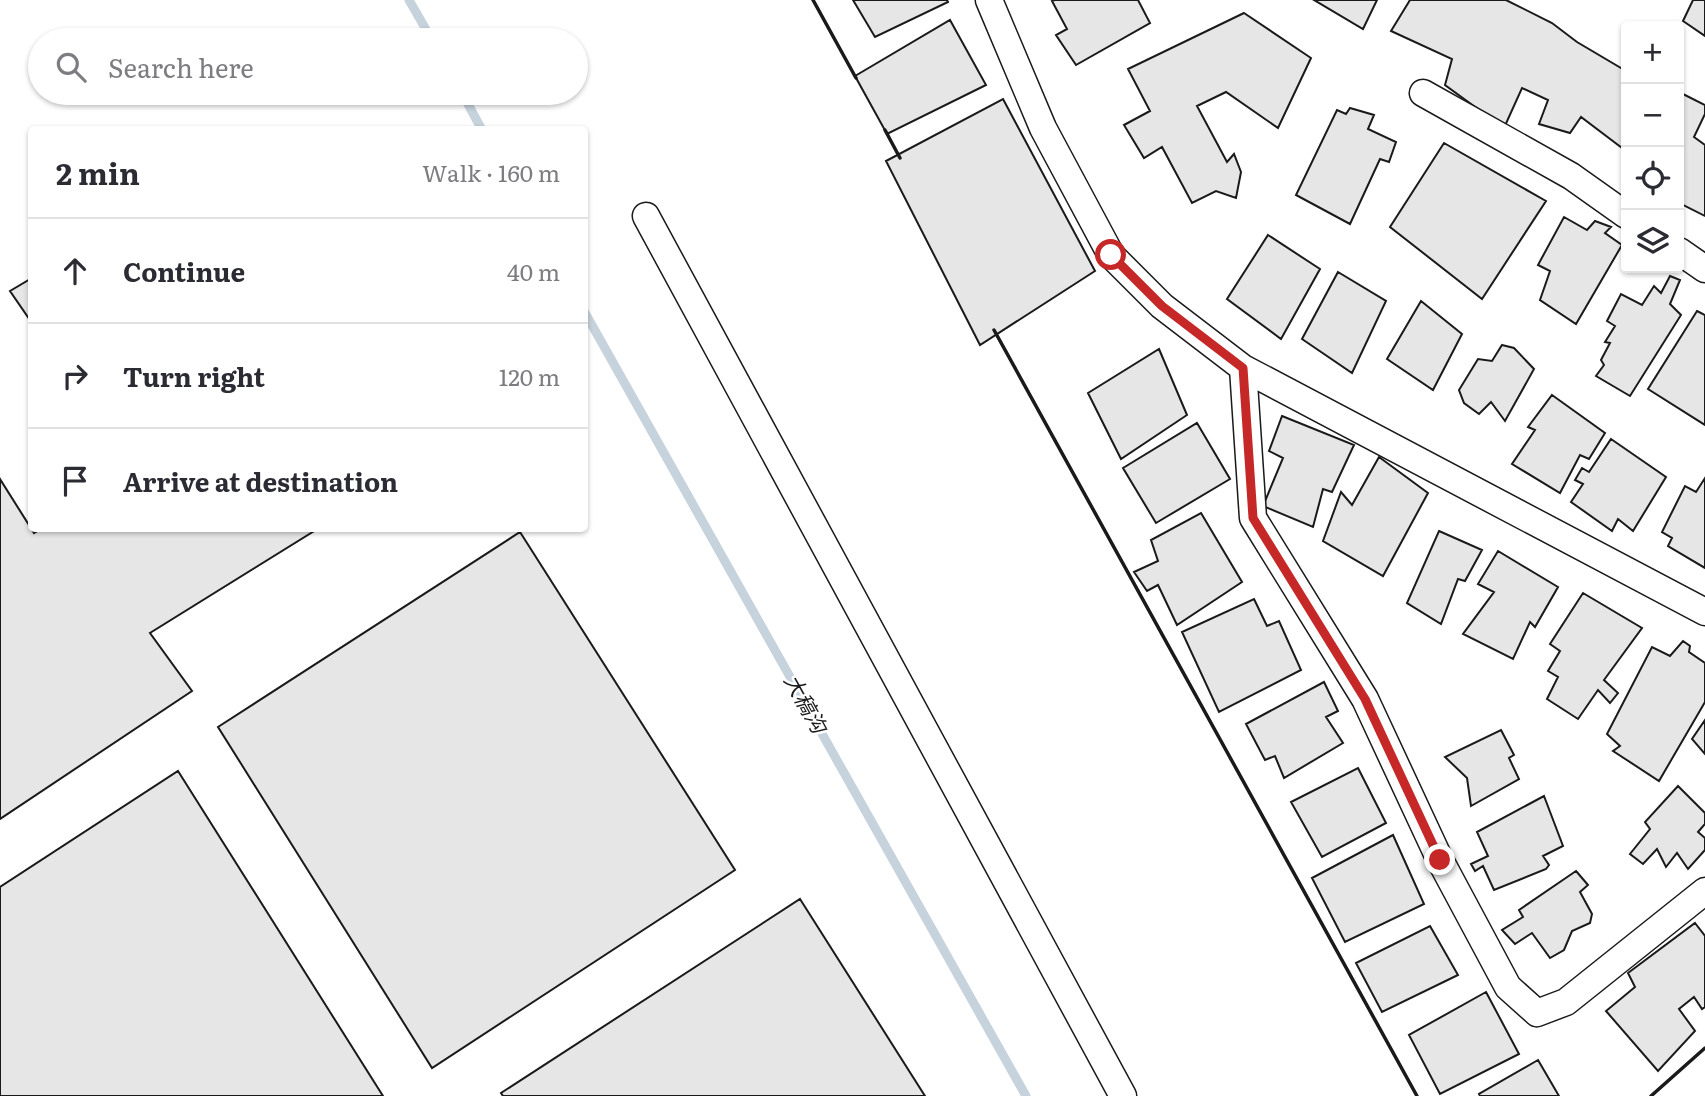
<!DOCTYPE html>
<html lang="en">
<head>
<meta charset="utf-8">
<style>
	:root { --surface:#fff; --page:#f7f7f7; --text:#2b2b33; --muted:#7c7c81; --line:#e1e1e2 }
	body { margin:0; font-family:Literata,"Noto Sans SC",serif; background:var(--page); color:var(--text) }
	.controls { position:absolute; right:21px; top:21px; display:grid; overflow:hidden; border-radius:7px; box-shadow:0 2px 5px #0004 }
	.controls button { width:63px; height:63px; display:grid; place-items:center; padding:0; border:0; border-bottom:2px solid var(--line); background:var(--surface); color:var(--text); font:35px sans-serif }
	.stop { position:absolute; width:21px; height:21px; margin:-16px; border:5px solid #c62828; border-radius:50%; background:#fff }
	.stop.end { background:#c62828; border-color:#fff; box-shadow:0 2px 7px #0008 }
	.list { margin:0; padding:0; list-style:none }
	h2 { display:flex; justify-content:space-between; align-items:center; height:91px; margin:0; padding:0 28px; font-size:30px }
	h2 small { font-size:23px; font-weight:400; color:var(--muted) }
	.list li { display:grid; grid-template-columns:46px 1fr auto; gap:21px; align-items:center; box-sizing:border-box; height:105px; padding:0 28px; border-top:2px solid var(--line) }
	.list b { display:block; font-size:26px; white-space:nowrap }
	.list em { font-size:23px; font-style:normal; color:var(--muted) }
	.icon { flex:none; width:38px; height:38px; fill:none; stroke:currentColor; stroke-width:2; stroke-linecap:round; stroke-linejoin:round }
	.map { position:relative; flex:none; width:1705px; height:1096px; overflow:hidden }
	.search { position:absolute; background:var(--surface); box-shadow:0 2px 5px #0004; left:28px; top:28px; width:560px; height:77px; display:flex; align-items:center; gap:18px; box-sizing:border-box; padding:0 24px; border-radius:38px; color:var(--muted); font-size:26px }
	.panel { position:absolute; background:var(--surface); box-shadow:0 2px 5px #0004; left:28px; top:126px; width:560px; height:406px; border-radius:7px }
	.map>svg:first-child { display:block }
</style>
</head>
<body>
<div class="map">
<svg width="1705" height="1096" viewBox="0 0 1705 1096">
	<rect width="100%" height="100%" fill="#fff"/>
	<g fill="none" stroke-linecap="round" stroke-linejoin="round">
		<path stroke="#c6d2dc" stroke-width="9" d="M409,0L432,40
			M462,93L482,130
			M584,311L1026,1096"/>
	</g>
	<path fill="#e6e6e6" stroke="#1a1a1a" stroke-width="2" d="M853,0H947L948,2L875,37Z
		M1055,0H1138L1150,23L1076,65L1056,35L1067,29L1052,1Z
		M1314,0H1377L1363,29Z
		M1410,0H1506L1552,23L1577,42L1626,71V151L1581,117L1570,133L1539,124L1548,100L1522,88L1504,128L1445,85L1452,59L1391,31Z
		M1693,0H1705V36L1683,21Z
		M1244,13L1311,58L1278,128L1226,92L1197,106L1227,162L1234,154L1241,172L1236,198L1216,191L1192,203L1162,147L1144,158L1124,125L1150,111L1128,69Z
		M950,20L986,85L887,134L855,76Z
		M1679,92L1705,105V114L1694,137L1705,145V216L1679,203Z
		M1003,99L1095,271L980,345L886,161Z
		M1350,108L1374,115L1368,129L1396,142L1389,162L1380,159L1350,224L1296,195L1337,110L1346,114Z
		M1444,143L1546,201L1482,299L1390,227Z
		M1564,217L1587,230L1595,221L1611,227L1605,233L1622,245L1576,324L1540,300L1550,271L1538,265Z
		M1268,235L1320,269L1281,339L1227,299Z
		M1338,272L1386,301L1352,373L1302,339Z
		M1670,276L1680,280L1670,304L1681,315L1630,396L1596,376L1604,365L1601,360L1610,343L1605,342L1615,326L1607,321L1621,294L1642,305L1654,286L1661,293Z
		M32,278V323L10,291Z
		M1421,301L1462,334L1433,390L1387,359Z
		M1697,311L1705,315V425L1648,389Z
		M1502,345L1514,348L1534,369L1505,421L1491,402L1479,414L1464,403L1459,390L1478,359L1492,361Z
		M1159,349L1187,415L1121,459L1088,393Z
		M1552,395L1605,433L1589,459L1580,455L1560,493L1512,464L1535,430L1528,427Z
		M1282,416L1354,445L1332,492L1323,489L1313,527L1263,506L1283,458L1269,451Z
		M1197,423L1230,479L1156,523L1123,468Z
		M1611,439L1666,477L1633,531L1618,519L1612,531L1571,502L1583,484L1575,480L1582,468L1589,472Z
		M1379,457L1428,493L1383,576L1323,541L1341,492L1352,505Z
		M1705,478V568L1668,546L1672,538L1662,532L1685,486L1696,492Z
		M0,479L34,533L42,528H319L150,633L192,691L0,819Z
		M1201,513L1242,582L1177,625L1158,585L1147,591L1134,572L1158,561L1151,540Z
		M1439,531L1482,550L1465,581L1458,579L1441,624L1407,603Z
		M520,532L735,870L432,1068L218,727Z
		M1498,551L1558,587L1535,627L1530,622L1513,659L1463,634L1494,592L1478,584Z
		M1583,593L1642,628L1604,680L1618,693L1610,703L1598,690L1578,719L1547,699L1558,677L1548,671L1560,651L1550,644Z
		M1254,599L1267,626L1279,621L1301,670L1219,712L1182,632Z
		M1683,641L1690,646L1689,652L1705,663V702L1659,781L1613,751L1620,746L1607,734L1652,647L1670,656Z
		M1324,682L1338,711L1326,717L1343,743L1284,778L1275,756L1265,760L1246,724Z
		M1705,720V754L1692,739Z
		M1501,730L1514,755L1509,758L1519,779L1471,806L1467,778L1445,757Z
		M1358,768L1386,823L1322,857L1291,802Z
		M178,771L383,1096H0V887Z
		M1678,786L1705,813V824L1698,832L1705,838V850L1688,869L1677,853L1666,867L1657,849L1643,864L1630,854L1650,829L1645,822Z
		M1544,796L1563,846L1543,856L1549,865L1546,869L1494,890L1483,866L1475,871L1471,864L1488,856L1477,832Z
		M1393,835L1424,904L1345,942L1312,878Z
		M1576,871L1588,885L1580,892L1592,914L1590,923L1572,931L1564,950L1550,958L1532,933L1515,944L1502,930L1523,917L1519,910Z
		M800,899L925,1096H503L501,1093Z
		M1695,923L1705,936V1007L1702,1009L1694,997L1679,1009L1695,1031L1658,1071L1606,1011L1635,987L1628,973Z
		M1430,926L1458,975L1382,1012L1356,963Z
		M1486,992L1519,1054L1440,1094L1409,1035Z
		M1538,1060L1559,1096H1480L1479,1094Z"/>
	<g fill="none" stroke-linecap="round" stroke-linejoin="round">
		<defs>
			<path id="minor" d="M989,0L1043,128L1111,255L1162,306L1243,368L1705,612
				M1423,93L1571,176L1626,215
				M646,216L1123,1096
				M1679,251L1705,269
				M1243,368L1253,518L1365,699L1440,860L1508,987L1537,1013L1566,1002L1705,891"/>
		</defs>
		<use href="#minor" stroke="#1a1a1a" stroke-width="29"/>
		<use href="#minor" stroke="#fff" stroke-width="26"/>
		<path stroke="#1a1a1a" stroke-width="3.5" d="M813,0L856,78
			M885,130L900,158
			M994,330L1417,1096
			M1651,1096L1705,1048"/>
	</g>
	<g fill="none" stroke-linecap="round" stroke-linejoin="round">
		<path stroke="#c62828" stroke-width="9" d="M1111,255L1162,306L1243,368L1253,518L1365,699L1440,860"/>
	</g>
	<g text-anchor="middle" stroke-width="5" stroke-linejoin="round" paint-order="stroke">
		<g font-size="21" font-style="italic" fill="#1a1a1a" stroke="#fff">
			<text transform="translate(805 704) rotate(61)" y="7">大稿沟</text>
		</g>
	</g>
</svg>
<div class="controls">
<button>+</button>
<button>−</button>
<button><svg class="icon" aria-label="locate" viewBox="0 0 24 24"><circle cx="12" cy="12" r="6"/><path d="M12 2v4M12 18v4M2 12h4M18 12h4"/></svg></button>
<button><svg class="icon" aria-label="layers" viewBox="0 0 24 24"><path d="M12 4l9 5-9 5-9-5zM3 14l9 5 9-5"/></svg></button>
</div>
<div class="stop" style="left:1111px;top:255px"></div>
<div class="stop end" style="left:1440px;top:860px"></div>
<div class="search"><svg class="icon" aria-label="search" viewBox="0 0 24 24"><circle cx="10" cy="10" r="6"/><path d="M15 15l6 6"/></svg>Search here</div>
<section class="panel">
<h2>2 min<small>Walk · 160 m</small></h2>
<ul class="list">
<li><svg class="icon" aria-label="ahead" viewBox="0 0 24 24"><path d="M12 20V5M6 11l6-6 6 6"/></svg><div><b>Continue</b></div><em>40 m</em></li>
<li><svg class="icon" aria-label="right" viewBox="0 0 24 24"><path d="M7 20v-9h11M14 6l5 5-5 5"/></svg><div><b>Turn right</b></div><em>120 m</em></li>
<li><svg class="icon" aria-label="arrive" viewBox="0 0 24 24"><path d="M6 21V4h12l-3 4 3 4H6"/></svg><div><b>Arrive at destination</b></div></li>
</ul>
</section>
</div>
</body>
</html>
